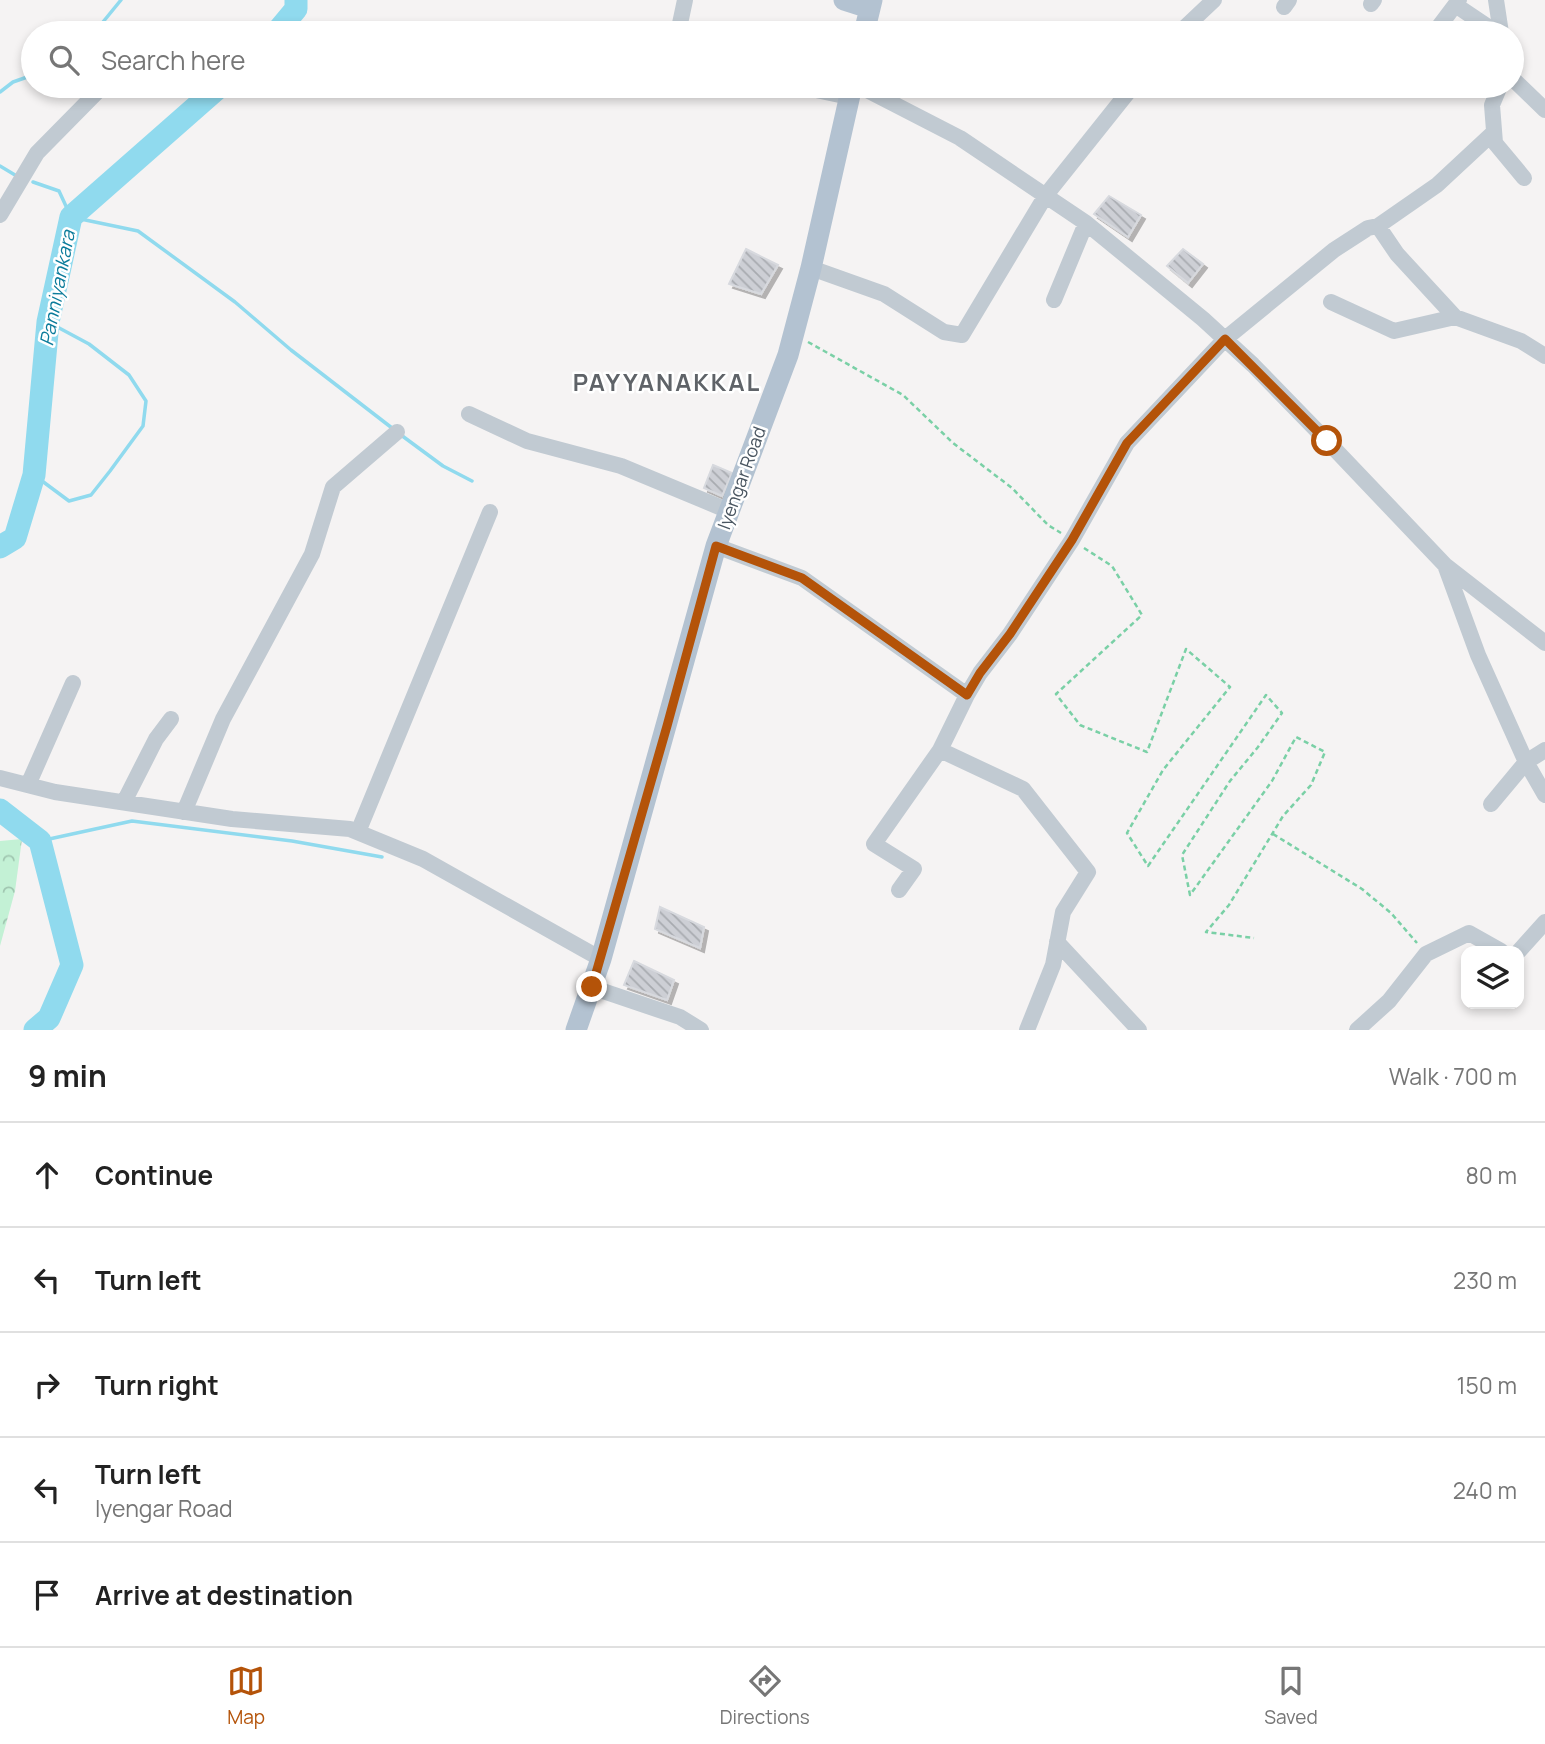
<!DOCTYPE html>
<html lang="en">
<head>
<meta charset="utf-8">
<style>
	:root { --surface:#fff; --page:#f2f2f2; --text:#222; --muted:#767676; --line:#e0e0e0; --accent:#b45309 }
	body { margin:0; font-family:Manrope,sans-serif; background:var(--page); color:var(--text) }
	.controls { position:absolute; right:21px; bottom:21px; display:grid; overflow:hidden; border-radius:14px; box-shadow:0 4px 10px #0003 }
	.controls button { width:63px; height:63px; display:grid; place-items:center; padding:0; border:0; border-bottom:2px solid var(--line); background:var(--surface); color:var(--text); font:35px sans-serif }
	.stop { position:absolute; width:21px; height:21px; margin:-16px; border:5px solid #b45309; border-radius:50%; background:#fff }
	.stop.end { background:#b45309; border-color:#fff; box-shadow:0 2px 7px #0008 }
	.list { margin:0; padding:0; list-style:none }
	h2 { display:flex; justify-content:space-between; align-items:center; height:91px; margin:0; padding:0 28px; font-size:30px }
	h2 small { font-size:23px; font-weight:400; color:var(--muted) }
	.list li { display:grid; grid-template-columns:46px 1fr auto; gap:21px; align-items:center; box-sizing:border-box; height:105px; padding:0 28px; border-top:2px solid var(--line) }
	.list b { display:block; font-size:26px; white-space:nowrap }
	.list p { margin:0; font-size:23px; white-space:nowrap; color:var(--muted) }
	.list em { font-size:23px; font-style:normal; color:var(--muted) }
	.icon { flex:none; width:38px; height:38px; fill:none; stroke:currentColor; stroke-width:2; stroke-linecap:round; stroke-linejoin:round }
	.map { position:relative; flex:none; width:1545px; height:1030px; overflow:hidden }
	.search { position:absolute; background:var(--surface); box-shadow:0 4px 10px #0003; left:21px; right:21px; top:21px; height:77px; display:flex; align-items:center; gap:18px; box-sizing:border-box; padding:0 24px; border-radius:38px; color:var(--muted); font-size:26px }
	.sheet { height:616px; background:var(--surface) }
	nav { display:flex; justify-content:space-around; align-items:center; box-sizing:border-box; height:98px; border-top:2px solid var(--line); background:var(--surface); font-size:19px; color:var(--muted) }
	nav a { display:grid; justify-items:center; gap:4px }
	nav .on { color:var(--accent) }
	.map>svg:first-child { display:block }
</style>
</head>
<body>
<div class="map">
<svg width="1545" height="1030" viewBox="0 0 1545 1030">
	<defs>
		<pattern id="forest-crowns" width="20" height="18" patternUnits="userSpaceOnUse" patternTransform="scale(1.75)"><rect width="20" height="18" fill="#c3f1d5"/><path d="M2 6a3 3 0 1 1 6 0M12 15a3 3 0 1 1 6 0" fill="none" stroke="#a0c6b0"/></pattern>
		<pattern id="building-back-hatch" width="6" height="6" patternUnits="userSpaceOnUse" patternTransform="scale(1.75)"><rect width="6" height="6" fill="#cdcfd5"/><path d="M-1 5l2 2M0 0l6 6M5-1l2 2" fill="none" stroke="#a8abb0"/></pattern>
		<filter id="shadow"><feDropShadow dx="4" dy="4" stdDeviation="0" flood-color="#0004"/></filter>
	</defs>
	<rect width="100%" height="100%" fill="#f5f3f3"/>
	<path fill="url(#forest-crowns)" d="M22,839L15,891L0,946V841Z"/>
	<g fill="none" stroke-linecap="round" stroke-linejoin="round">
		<path stroke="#90daee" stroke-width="3.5" d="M94,33L121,0
			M0,92L13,82L33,75
			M0,166L15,175
			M33,182L59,191L71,217L138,231L235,302L291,350L392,428
			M401,435L443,466L472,481
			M34,475L69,501L91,495L110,471L143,426L146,401L129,375L89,344L48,322
			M40,841L132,821L292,841L382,857"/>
		<path stroke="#90daee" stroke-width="23" d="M276,33L296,9V0
			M0,547L15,538L34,475L48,322L71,217L220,86
			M0,810L40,841L72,965L49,1018L35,1030"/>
	</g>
	<path fill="url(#building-back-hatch)" stroke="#d7d9de" stroke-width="2" filter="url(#shadow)" d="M1109,196L1141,215L1128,237L1094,214Z
		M746,249L778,265L761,294L729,284Z
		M1183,249L1203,264L1188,283L1167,266Z
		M713,465L732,473L722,496L704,488Z
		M660,907L704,927L700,948L655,929Z
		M634,961L674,980L667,1000L624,985Z"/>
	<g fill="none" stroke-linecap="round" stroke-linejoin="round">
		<path stroke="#7ad0a6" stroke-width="2.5" stroke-dasharray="5 3.5" stroke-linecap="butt" d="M808,342L903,395L953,443L1012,488L1048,525L1061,533
			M1084,548L1112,566L1142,615L1056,694L1080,725L1147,752L1186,649L1230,687L1163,770L1127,833L1148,866L1266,695L1282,713L1258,747L1230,781L1182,855L1190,895L1272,781L1296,737L1325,752L1311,785L1283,816L1229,905L1206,932L1254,938
			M1273,834L1362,889L1391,913L1417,943"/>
		<path stroke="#c1cad2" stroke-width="16" d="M1496,0L1501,33
			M1371,4L1374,0
			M1457,6L1497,33
			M1284,7L1289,0
			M678,33L685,0
			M1179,33L1214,0
			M1434,33L1459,0
			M1512,78L1545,110
			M797,86L849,97
			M859,86L960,138L1086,223L1203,319L1253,365L1327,441L1445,565L1478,655L1526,762L1545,795
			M1500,86L1492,105L1495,143L1524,178
			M0,215L37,153L103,86
			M1378,226L1397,254L1455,317
			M811,268L884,294L944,332L962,335L1046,195L1133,86
			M1054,300L1086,223
			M1331,302L1394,331L1455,317L1521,341L1545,356
			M469,414L527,441L621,466L729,511
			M716,546L802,578L967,695L940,750L1023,789L1088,872L1063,912L1053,965L1027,1030
			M1445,565L1545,643
			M967,695L980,673L1010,634L1072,540L1127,443L1225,339L1334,250L1368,228L1378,226L1437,185L1494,132
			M0,778L55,792L232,819L350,829L423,859L601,959
			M28,785L73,683
			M124,802L156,739L171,719
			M1491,804L1526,762L1545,750
			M184,812L223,719L312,554L333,487L397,432
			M358,832L490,512
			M899,890L914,869L874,844L940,750
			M1057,942L1139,1030
			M1519,951L1545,922
			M591,987L680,1017L701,1030
			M1357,1030L1389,1001L1426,954L1469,933L1501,951"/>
		<path stroke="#b3c2d1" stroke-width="21" d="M844,0L869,8
			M864,33L872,0
			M576,1030L601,959L716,546L788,355L811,268L852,86"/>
	</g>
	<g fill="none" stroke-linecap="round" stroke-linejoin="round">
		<path stroke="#b45309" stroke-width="9" d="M592,987L667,726L716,546L802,578L967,695L980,673L1010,634L1072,540L1127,443L1225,339L1327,441"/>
	</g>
	<g text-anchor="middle" stroke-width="5" stroke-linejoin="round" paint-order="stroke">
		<g font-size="18" fill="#4a5661" stroke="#fff">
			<text transform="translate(742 478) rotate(-70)" y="6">Iyengar Road</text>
		</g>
		<g font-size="19" font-style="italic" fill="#0c7c9b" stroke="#fff">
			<text transform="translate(57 288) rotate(-79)" y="7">Panniyankara</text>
		</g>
		<g font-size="24" font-weight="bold" letter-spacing="2" fill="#5f6368" stroke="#fff">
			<text x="667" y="391">PAYYANAKKAL</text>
		</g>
	</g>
</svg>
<div class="controls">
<button><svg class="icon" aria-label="layers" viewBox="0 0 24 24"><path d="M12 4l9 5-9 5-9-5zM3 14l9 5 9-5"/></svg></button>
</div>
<div class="stop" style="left:1327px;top:441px"></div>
<div class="stop end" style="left:592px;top:987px"></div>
<div class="search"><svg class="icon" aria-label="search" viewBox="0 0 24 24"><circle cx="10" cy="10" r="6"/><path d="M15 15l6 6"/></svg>Search here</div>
</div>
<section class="sheet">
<h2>9 min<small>Walk · 700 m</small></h2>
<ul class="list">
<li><svg class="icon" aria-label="ahead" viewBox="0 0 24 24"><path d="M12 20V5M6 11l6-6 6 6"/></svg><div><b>Continue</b></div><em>80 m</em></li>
<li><svg class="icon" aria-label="left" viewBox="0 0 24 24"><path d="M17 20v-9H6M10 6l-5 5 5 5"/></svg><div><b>Turn left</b></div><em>230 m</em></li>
<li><svg class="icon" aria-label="right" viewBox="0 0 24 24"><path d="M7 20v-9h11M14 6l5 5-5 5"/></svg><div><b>Turn right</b></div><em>150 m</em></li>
<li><svg class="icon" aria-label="left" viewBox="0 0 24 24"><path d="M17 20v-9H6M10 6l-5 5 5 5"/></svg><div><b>Turn left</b><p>Iyengar Road</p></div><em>240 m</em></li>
<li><svg class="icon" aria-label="arrive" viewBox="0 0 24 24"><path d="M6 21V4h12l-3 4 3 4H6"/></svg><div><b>Arrive at destination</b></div></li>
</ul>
</section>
<nav>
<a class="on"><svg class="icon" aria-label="map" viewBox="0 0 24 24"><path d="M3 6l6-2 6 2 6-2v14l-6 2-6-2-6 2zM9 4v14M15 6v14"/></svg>Map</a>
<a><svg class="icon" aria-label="directions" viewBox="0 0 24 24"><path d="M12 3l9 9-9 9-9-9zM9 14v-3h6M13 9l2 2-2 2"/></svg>Directions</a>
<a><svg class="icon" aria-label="saved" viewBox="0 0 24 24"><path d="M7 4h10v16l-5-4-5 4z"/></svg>Saved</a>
</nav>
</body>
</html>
